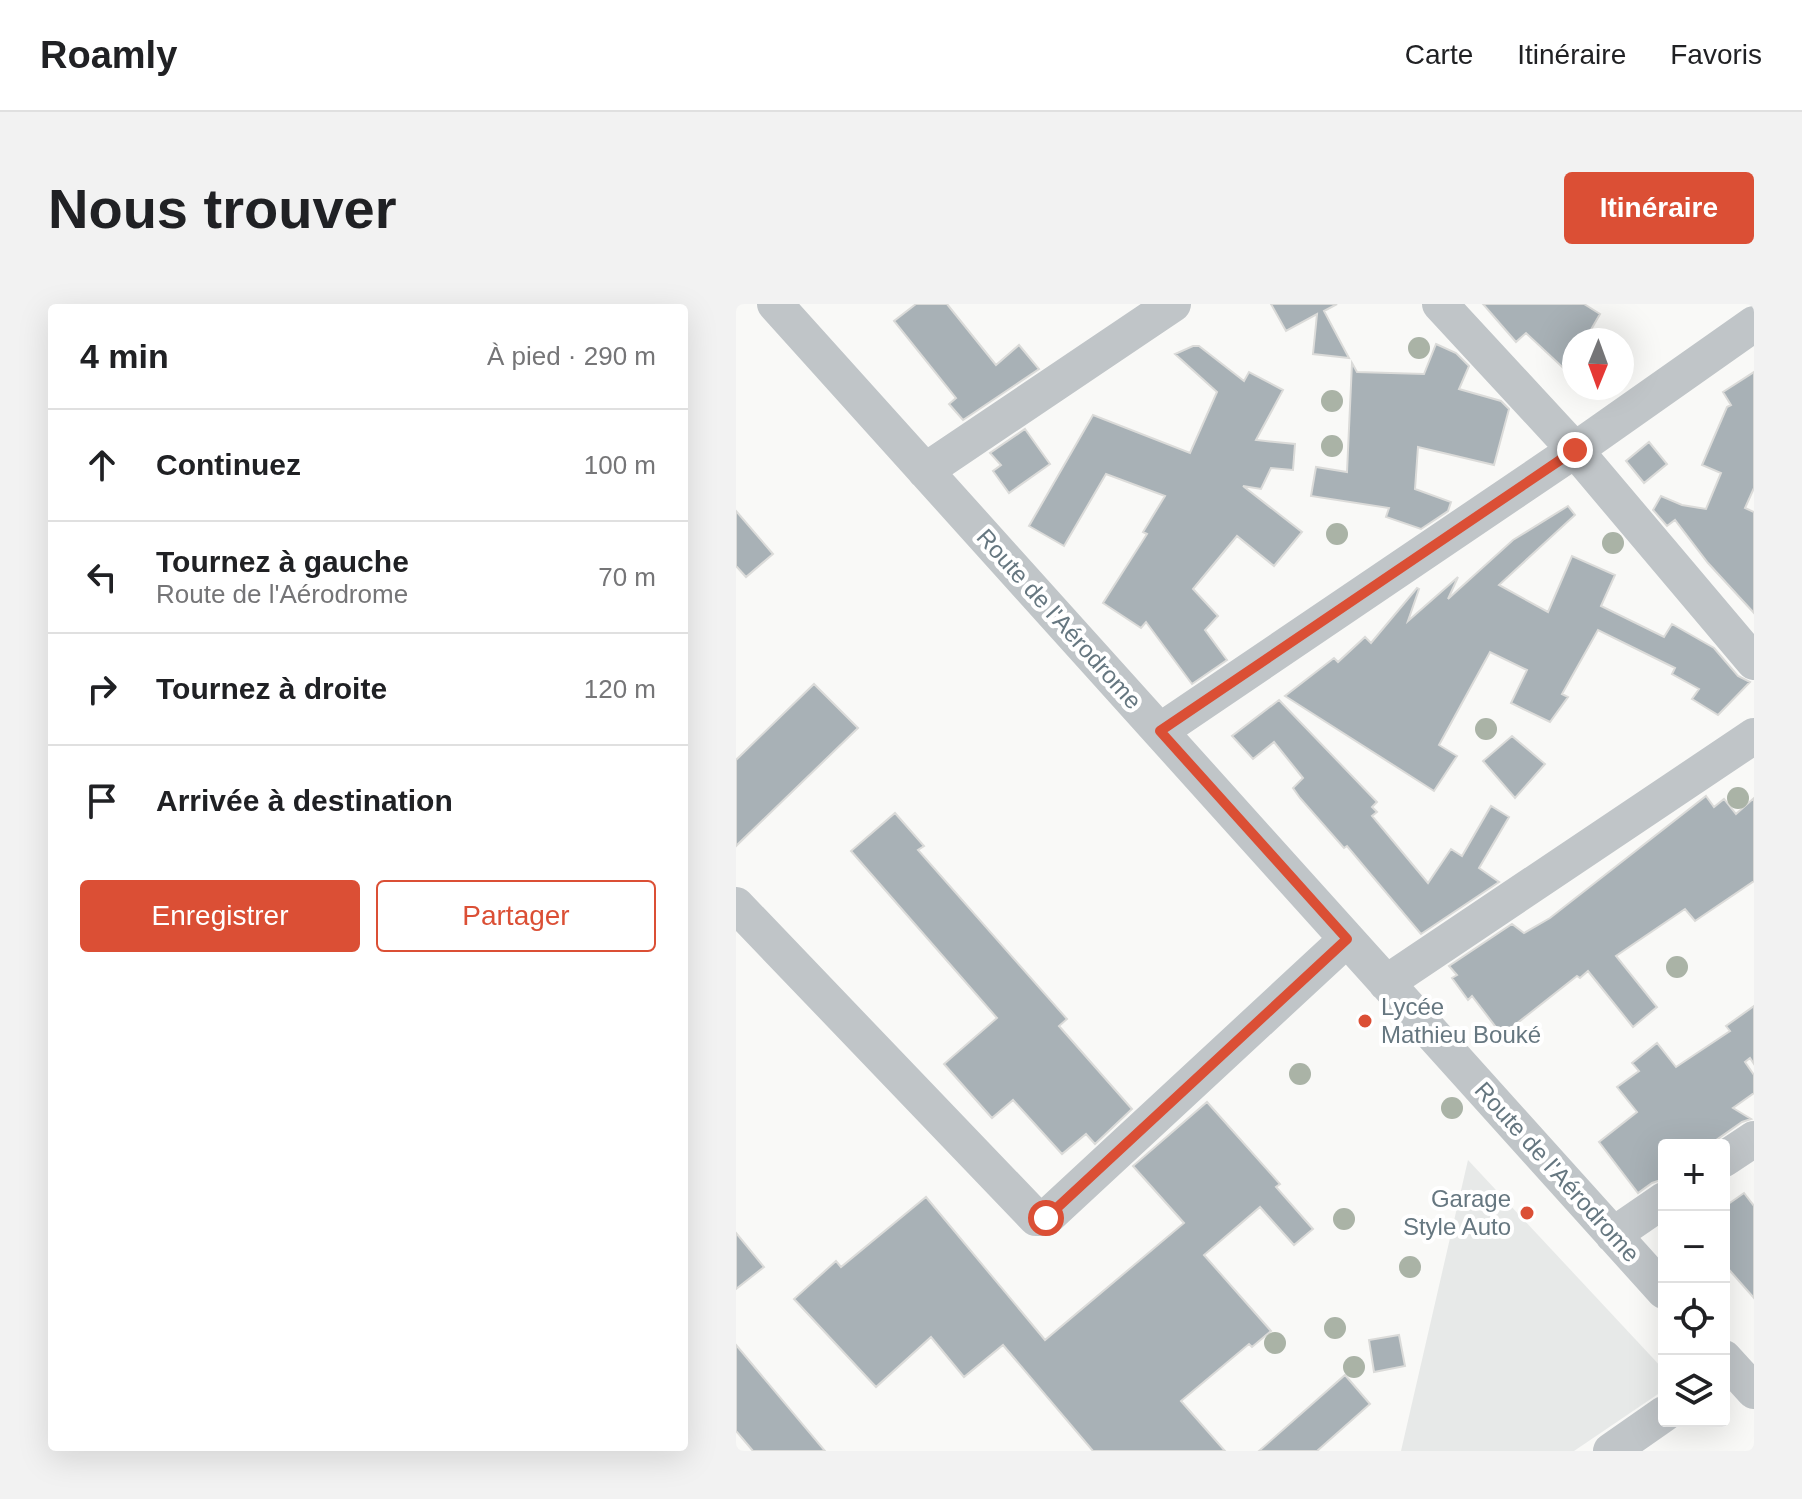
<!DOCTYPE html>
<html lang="fr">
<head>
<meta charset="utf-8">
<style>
	:root { --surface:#fff; --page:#f2f2f2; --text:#202124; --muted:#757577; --line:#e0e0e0; --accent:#db4f35 }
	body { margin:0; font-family:Helvetica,sans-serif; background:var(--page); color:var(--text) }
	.controls { position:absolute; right:24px; bottom:24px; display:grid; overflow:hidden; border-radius:8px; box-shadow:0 8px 32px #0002 }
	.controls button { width:72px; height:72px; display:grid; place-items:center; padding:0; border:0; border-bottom:2px solid var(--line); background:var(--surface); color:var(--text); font:40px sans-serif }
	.compass { position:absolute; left:826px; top:24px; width:72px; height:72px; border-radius:50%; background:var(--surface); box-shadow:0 8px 32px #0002; rotate:181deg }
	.stop { position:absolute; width:24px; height:24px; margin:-18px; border:6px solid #db4f35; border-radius:50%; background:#fff }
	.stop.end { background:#db4f35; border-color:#fff; box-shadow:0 2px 8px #0008 }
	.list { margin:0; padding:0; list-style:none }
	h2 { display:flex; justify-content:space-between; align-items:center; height:104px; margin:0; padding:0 32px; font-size:34px }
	h2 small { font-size:26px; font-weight:400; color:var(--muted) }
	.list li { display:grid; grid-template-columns:52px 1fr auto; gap:24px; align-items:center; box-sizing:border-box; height:112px; padding:0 32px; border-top:2px solid var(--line) }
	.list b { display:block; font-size:30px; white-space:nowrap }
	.list p { margin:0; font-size:26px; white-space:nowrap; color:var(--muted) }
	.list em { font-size:26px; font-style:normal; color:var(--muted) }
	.actions { display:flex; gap:16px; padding:24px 32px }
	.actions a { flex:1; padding:18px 0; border:2px solid var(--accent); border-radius:8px; text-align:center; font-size:28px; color:var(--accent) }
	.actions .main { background:var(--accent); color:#fff }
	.icon { flex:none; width:44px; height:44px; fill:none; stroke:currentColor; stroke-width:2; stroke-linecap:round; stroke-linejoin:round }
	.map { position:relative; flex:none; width:1018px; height:1147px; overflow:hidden; border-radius:8px }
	header { display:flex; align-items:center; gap:48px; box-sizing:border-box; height:112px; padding:0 40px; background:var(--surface); border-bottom:2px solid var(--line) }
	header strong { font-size:38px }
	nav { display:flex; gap:44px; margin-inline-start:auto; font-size:28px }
	.intro { display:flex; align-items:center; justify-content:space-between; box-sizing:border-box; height:192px; padding:0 48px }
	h1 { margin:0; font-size:56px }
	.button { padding:20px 36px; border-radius:8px; background:var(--accent); color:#fff; font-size:28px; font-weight:700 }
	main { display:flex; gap:48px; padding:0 48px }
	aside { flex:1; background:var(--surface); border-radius:8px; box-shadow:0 8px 32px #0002 }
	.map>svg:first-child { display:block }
</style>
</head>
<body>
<header>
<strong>Roamly</strong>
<nav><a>Carte</a><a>Itinéraire</a><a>Favoris</a></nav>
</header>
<div class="intro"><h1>Nous trouver</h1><a class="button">Itinéraire</a></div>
<main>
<aside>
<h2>4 min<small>À pied · 290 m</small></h2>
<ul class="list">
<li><svg class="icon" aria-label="ahead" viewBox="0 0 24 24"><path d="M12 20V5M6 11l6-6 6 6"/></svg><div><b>Continuez</b></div><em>100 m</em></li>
<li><svg class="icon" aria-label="left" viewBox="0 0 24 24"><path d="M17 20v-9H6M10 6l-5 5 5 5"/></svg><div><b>Tournez à gauche</b><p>Route de l'Aérodrome</p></div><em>70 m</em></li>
<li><svg class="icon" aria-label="right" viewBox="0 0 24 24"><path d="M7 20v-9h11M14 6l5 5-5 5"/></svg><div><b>Tournez à droite</b></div><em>120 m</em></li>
<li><svg class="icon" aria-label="arrive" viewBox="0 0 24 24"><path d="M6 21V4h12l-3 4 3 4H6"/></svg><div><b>Arrivée à destination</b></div></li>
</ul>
<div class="actions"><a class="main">Enregistrer</a><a>Partager</a></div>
</aside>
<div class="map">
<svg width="1018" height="1147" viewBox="0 0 1018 1147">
	<rect width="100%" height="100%" fill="#f9f9f7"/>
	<path fill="#e7e9e8" d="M732,856L928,1066V1086L838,1147H665Z"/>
	<path fill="#a8b1b6" stroke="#dbdbd9" stroke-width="2" d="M180,0H211L260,61L283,41L303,65L227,116L213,100L220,94L158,17Z
		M535,0H601L588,7L613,54L577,50L581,10L550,27Z
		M747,0H848L864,10L849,36H838V74L790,29L780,38Z
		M700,40L720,49L733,62L723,85L765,97L773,105L758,161L682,143L679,185L715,198L712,207L685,225L650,213L653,204L575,192L580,163L611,168L616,59L621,68L688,70Z
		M457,42H463L508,77L513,68L547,86L520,136L559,140L557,166L535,164L525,185L507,182L566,228L538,262L501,232L457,285L482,312L469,326L491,356L456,380L410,318L405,324L367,299L411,230L407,228L429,192L370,170L328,242L293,222L357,111L454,149L481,88L439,50Z
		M1018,68V184L1009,204L1018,208V309L972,259L939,216L931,222L917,206L925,192L946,201L970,205L985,169L966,161L991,103L995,101L987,88Z
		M289,125L314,160L273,189L257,167L265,161L254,149Z
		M913,138L931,160L908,179L890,157Z
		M832,202L839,211L763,281L812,308L836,252L879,271L865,302L928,333L936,320L978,344L1002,372L1014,378L982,411L956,395L963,385L936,370L939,364L862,326L826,390L832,393L814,418L775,399L791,366L754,348L703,441L721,452L698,487L549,392L598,354L602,358L629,333L635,339L681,284L683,285L672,317L722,273L712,295L777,236Z
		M0,207L37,250L10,273L0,262Z
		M78,380L122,424L0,542V456Z
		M543,396L641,498L636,503L641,508L636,512L692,579L715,545L726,552L755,502L773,513L743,564L763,578L685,630L611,542L608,544L564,494L557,484L567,474L538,438L517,455L496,432Z
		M776,432L809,460L779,494L747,457Z
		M970,492L978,503L988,495L1000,510L1018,494V577L959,617L949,605L880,652L921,703L897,723L852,667L844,674L841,672L766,731L736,692L732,696L716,674L721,671L713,662L776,620L788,629L814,614Z
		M159,509L188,542L182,546L331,715L323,722L396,805L359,840L350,830L326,850L277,796L256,814L208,760L261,714L115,547Z
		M1018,702V760L1014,754L1009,758L1018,771V789L997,804L1015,815L1006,818L973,841H928V875L916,879L902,889L863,838L901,808L881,783L903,767L896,759L921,739L940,763L994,727L990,722Z
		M471,798L544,880L540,883L577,925L558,941L524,903L468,951L535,1027L516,1043L513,1040L445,1097L489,1147H357L267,1041L228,1073L195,1033L140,1083L58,995L100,957L105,963L190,893L309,1036L448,919L397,862Z
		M1008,889L1018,902V994L988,960V903Z
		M0,929L28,963L0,985Z
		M663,1031L669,1062L638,1068L633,1036Z
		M0,1041L89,1147H17L0,1127Z
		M609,1071L634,1100L581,1147H523Z"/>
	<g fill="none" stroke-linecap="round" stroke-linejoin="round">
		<path stroke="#c0c5c8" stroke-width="36" d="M39,0L928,987
			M704,0L839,146L1018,358
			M189,167L437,0
			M424,427L839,146L1018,20
			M0,601L300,914H310L611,635
			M650,679L1018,432
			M988,855L1018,835
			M877,931L928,896
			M988,1054L1018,1087
			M875,1147L928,1110"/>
	</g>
	<g fill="#aab3a6">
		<circle cx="683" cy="44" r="11"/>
		<circle cx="596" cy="97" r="11"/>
		<circle cx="596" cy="142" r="11"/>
		<circle cx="601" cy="230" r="11"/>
		<circle cx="877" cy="239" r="11"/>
		<circle cx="750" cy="425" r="11"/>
		<circle cx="1002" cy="494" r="11"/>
		<circle cx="941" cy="663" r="11"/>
		<circle cx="564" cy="770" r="11"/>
		<circle cx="716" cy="804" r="11"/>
		<circle cx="608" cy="915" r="11"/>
		<circle cx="674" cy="963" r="11"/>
		<circle cx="599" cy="1024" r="11"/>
		<circle cx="539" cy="1039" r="11"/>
		<circle cx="618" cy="1063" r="11"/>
	</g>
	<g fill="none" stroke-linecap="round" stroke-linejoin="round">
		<path stroke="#db4f35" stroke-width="10" d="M310,914L611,635L424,427L839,146"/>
	</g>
	<g fill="#db4f35" stroke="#fff" stroke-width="3">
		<circle cx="629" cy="717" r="8"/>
		<circle cx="791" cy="909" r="8"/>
	</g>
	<g text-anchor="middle" stroke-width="8" stroke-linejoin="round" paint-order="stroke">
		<g font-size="24" fill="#667780" stroke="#fff">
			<text transform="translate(323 315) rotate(48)" y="8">Route de l'Aérodrome</text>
			<text transform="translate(821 868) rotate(48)" y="8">Route de l'Aérodrome</text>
		</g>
		<g font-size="24" fill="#667780" stroke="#fff" text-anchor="start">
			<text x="645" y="711">Lycée<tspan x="645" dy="28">Mathieu Bouké</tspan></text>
			<text x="775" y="903" text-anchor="end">Garage<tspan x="775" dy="28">Style Auto</tspan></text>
		</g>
	</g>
</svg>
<div class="controls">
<button>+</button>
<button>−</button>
<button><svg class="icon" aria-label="locate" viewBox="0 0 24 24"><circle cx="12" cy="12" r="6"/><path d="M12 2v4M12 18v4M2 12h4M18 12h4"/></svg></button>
<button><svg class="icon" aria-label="layers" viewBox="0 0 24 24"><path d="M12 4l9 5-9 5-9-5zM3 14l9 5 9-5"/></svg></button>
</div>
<svg class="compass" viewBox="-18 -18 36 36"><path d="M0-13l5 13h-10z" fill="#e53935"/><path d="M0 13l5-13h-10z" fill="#757577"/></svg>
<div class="stop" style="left:310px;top:914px"></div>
<div class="stop end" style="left:839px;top:146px"></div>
</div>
</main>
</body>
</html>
